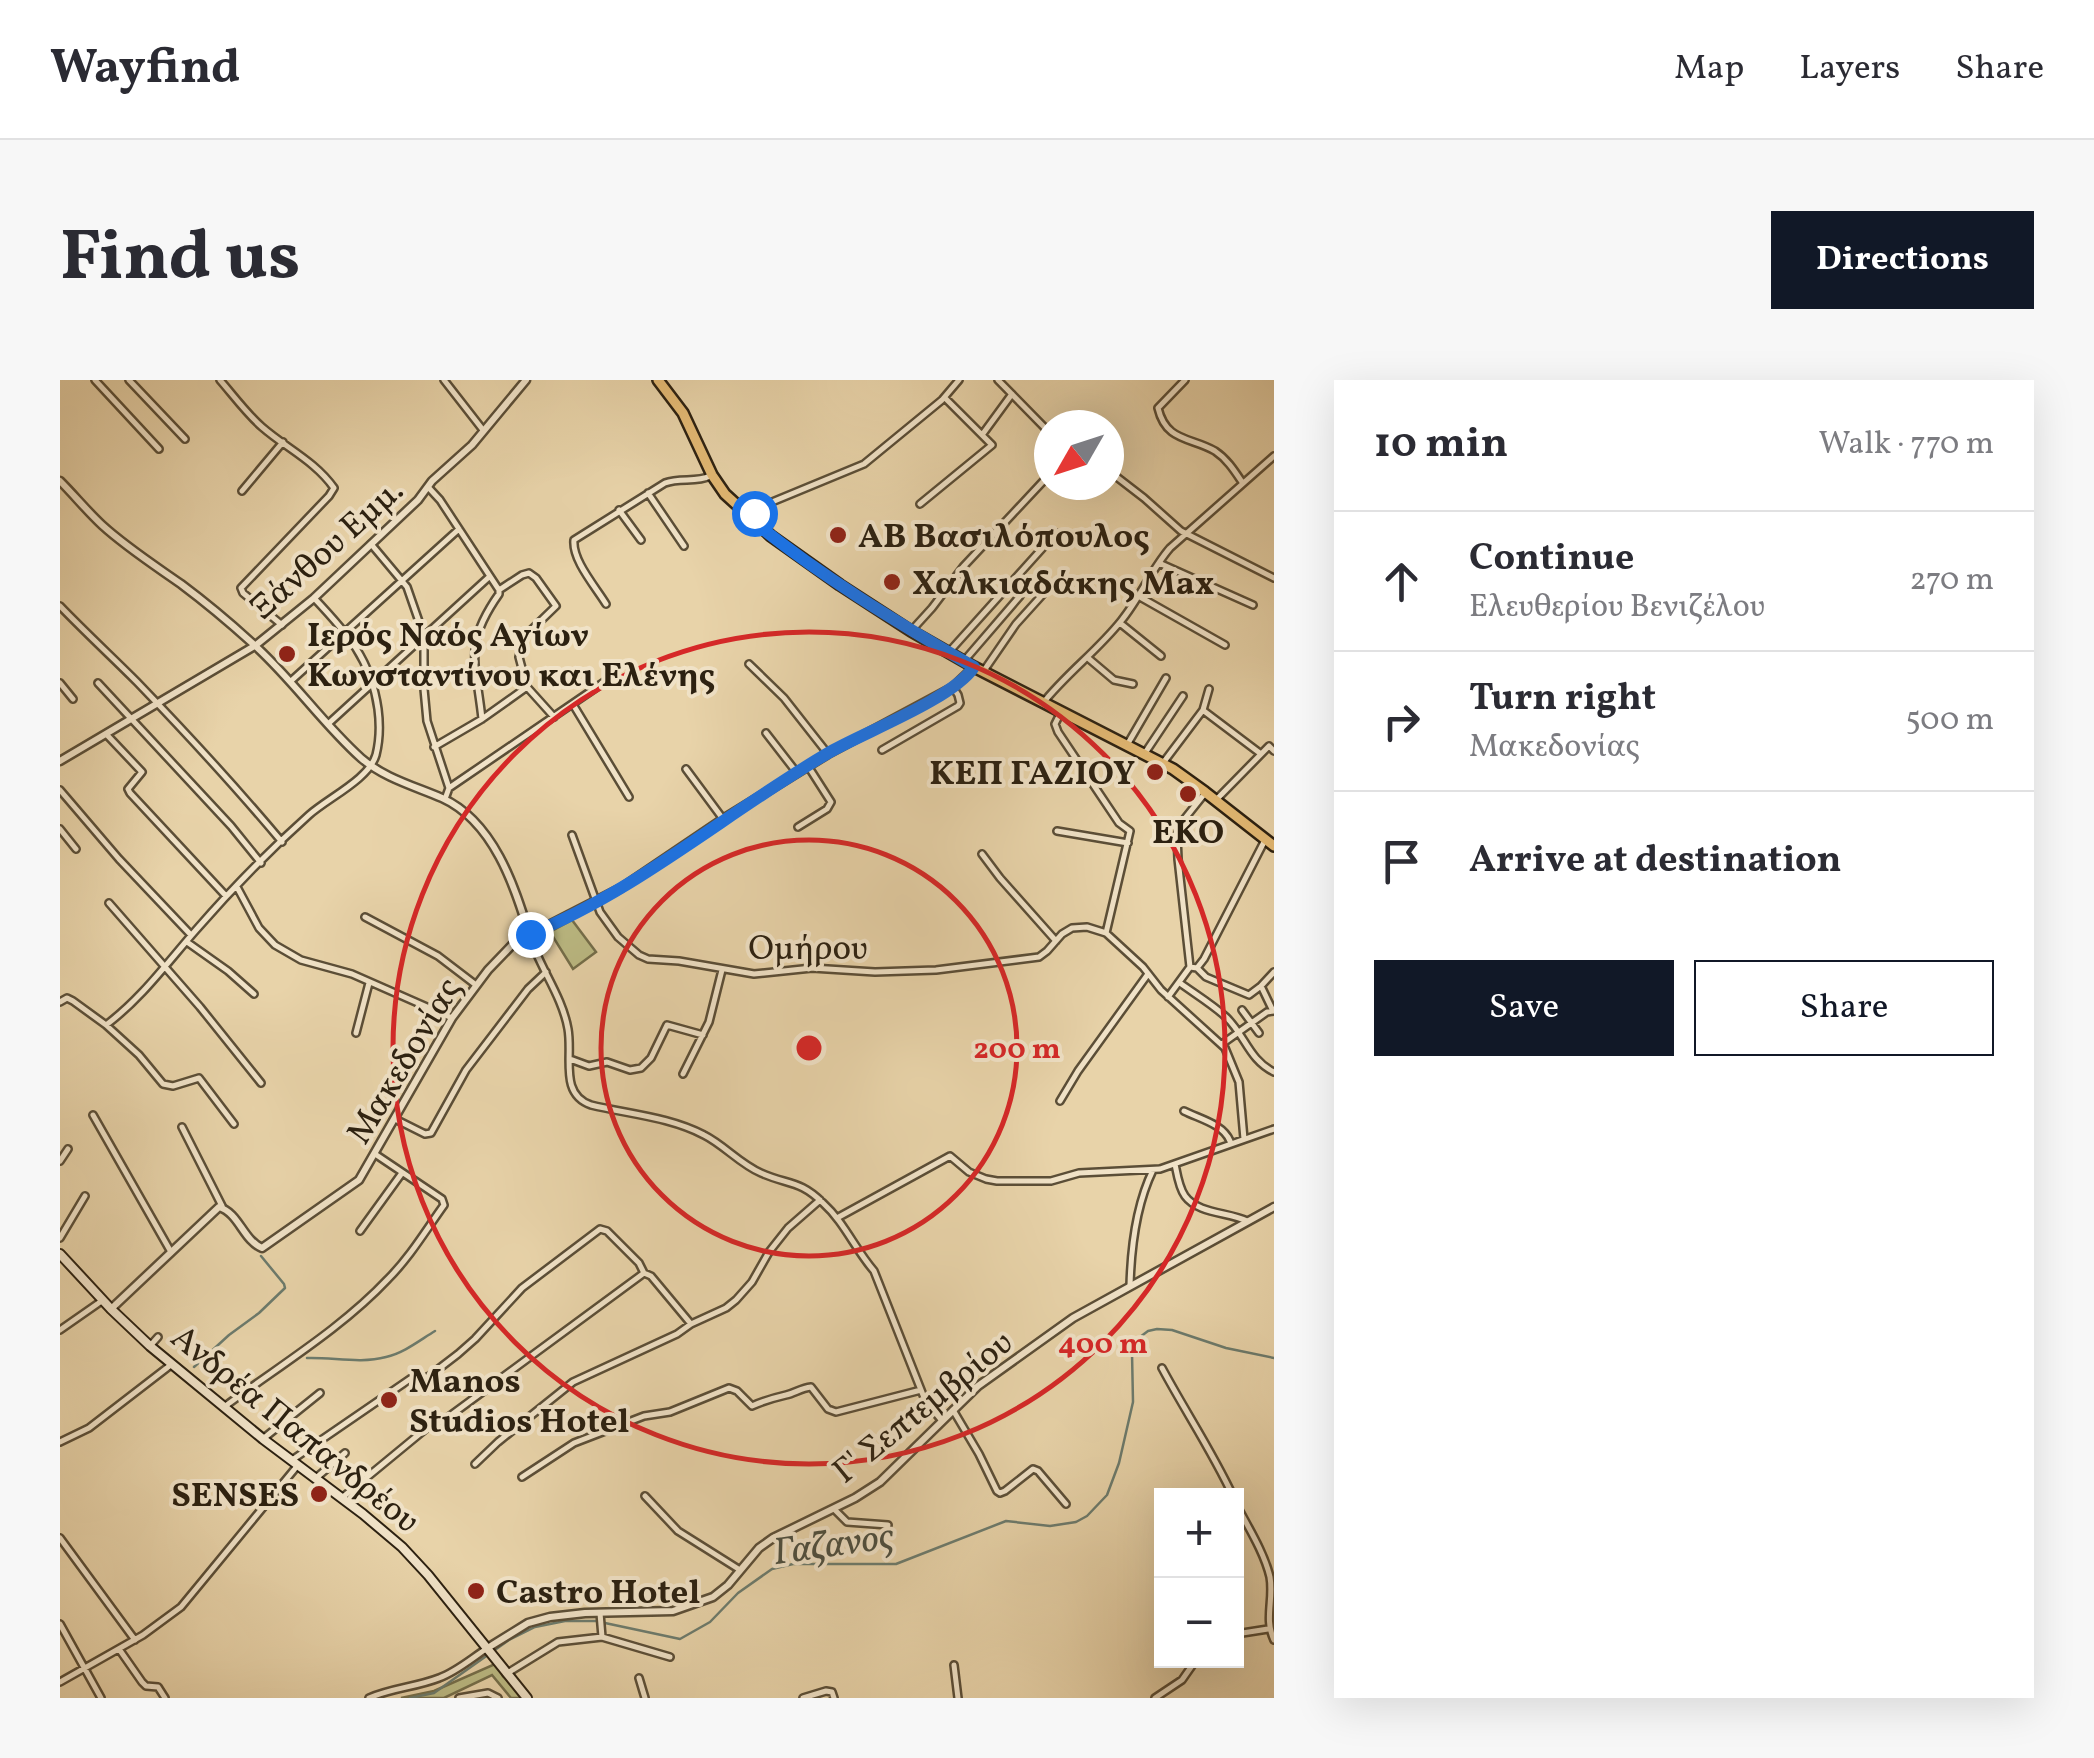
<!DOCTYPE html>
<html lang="en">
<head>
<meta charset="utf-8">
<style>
	:root { --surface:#fff; --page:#f7f7f7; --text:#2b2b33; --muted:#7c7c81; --line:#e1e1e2; --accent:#111827 }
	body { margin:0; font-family:Vollkorn,serif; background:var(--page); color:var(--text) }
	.controls { position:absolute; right:30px; bottom:30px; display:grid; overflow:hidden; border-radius:0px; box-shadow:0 10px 40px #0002 }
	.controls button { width:90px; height:90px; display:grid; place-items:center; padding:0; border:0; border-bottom:2px solid var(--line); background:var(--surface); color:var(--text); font:50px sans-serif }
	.compass { position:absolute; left:974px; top:30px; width:90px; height:90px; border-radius:50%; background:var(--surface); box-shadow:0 10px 40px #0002; rotate:231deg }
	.stop { position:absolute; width:30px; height:30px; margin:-22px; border:8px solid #1a73e8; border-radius:50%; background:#fff }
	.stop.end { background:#1a73e8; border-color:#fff; box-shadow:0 2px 10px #0008 }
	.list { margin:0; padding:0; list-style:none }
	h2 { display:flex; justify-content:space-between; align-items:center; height:130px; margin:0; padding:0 40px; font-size:42px }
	h2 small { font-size:32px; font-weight:400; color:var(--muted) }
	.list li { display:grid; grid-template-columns:65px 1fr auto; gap:30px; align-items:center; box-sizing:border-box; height:140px; padding:0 40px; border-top:2px solid var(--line) }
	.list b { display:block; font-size:38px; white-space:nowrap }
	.list p { margin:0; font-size:32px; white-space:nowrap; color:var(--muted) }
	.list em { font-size:32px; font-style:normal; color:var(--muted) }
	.actions { display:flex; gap:20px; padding:30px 40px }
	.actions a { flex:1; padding:22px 0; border:2px solid var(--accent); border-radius:0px; text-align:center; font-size:35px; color:var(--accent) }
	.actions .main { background:var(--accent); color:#fff }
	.icon { flex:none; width:55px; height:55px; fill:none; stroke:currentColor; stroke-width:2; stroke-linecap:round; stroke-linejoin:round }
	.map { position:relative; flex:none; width:1214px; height:1318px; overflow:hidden; border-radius:0px }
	header { display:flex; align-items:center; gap:60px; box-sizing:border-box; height:140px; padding:0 50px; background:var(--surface); border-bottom:2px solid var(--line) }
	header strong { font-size:48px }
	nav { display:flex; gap:55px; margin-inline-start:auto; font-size:35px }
	.intro { display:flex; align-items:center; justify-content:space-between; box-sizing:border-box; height:240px; padding:0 60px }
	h1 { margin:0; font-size:70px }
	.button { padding:25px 45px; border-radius:0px; background:var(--accent); color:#fff; font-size:35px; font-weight:700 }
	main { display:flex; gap:60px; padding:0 60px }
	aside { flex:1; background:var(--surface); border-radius:0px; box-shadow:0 10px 40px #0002 }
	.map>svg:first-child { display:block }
</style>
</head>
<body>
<header>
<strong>Wayfind</strong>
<nav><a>Map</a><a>Layers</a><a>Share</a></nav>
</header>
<div class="intro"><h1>Find us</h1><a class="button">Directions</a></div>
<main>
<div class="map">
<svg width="1214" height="1318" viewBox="0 0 1214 1318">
	<rect width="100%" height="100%" fill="#e8d3a9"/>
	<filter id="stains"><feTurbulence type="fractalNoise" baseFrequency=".002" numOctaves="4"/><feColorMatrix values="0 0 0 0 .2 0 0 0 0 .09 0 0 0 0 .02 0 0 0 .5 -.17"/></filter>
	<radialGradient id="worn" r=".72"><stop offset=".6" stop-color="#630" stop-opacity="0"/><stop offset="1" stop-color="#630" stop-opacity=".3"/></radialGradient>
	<path fill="#bcbb84" stroke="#746e4a" stroke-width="2.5" d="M512,540L536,572L513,589L490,552Z
		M435,1284L462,1318H451L432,1295L384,1318H341L374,1311Z"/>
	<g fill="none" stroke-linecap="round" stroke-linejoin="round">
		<path stroke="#6c7b6d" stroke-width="2.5" d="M247,978C273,977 300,984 326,977C344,973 360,960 375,951
			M134,987L169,955L199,933L225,908L224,904L201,876
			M545,1243L620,1259L650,1242L678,1213L712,1189L733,1184H836L946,1141L990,1146L1016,1142L1027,1136L1047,1115L1059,1083L1073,1022L1072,973L1080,957L1088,951L1097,949L1112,950L1166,968L1214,978
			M350,1318L374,1313L449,1260L475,1247L505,1241H537"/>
		<defs>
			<path id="minor" d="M35,0L99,69
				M69,0L125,59
				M160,0C173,15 187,34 202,47C226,68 255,81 274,108L269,116L181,208L183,213L222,245
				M384,0L423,50
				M938,0L986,49H989
				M1125,0L1098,28C1106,62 1131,57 1155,71C1167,79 1174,90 1182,102
				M885,18L922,55
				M1049,91L1084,118L1121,151L1214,198
				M368,107L380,120L439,210
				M182,111L223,62
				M588,113L624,166
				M860,124L932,65L922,55L952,14
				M559,130L581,160
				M691,135L712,122L804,84L882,20L899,0
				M311,164L347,207L364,256V309L367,341L389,408L385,419
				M1099,183L1193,225
				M439,210L462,195L469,193L476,198L496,226L464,257L459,277L467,307L494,337
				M1080,217L1165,265
				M546,224C535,206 512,180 514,160L605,103C620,97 636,103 650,96
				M0,226C25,252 51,276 77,302C127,354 176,407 222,462
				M1060,243L1101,276
				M852,250L872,228L903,187L989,95
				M889,272L996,153
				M1028,278L1054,300L1073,304
				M904,281L960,216
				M689,284L724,318L768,374
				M923,292L956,244L984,213
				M231,301L399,149
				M0,303L13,319
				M38,303L171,446L201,483
				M983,323C1006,294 1037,271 1061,241C1080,218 1091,190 1110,168L1214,76
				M514,326L569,417
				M1144,331L1201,374
				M1001,332L995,344L998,352L1059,443L1070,451L1046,553
				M422,339C416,282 403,265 439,214V210
				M268,344L429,197
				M706,353L737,393
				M47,355L82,392L68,409L70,413L166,516
				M1067,365L1106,298
				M374,367L422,339L467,307
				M822,370L898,326L900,323L898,315L893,307
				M1085,373L1123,316
				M1103,383L1143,330L1149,309
				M626,389L663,439
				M389,408L553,296
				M0,410L59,479L131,555
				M1156,420L1209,366L1214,371
				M738,447L767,429L771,422L748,386
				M0,449L16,469
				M997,451L1068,463
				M512,455L540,532L558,557L579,575L588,579L619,581L694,594L752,588L815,592L876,590L979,577L987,571L1002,554L1012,548L1027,547L1046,553L1083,587L1101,610L1165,668L1179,702L1184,759
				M922,474L940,498L996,561
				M177,507L199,548L215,565L241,580L292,594L392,638
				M49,523L140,627L201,703
				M305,537L378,576L416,605
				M469,554C479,587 502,615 508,649C513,677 499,714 531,725C568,734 610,737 644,755C664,765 680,784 701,793C728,805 740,800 763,823C784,842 795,869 814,891L865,1020L882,1041
				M127,562L168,591L194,614
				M1130,587L1118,479L1117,455L1122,442L1146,412
				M1137,588L1146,597L1189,615L1201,606L1214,592
				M1120,603C1135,614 1152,624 1166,637C1185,655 1189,680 1214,692
				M1201,606L1213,631
				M1108,617L1130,587L1137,588L1144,579L1205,460
				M0,622L7,618L13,621L46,645C81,619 107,583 136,550C169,512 211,469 249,435C268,418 309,399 316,375C320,359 320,344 318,329C311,279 287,253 254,218
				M1182,630L1199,653
				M46,645L79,675L103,704L113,706L139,698L174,744
				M296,653L309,603
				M1162,664L1207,632L1214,631
				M510,679L529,686L547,682L570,690L581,688L591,678L607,645L643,655
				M623,694L649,642L662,590
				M1000,721L1018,691L1088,594
				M1124,731C1140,739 1163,744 1170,761
				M33,735L111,872
				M335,739L365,754L371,753L406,690L468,609L486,592
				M122,747L162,826
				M0,781L8,769
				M1115,784C1117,794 1119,808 1125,816C1138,834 1169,832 1187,841
				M777,838L890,776L909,792L926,799L937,801H991L1019,793L1100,789L1214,749
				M300,851L342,793
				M0,858L25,816
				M1070,906C1071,867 1076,825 1093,790
				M0,950L43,920
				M90,966L98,957
				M1102,988C1125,1031 1152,1071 1173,1116
				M164,1027C219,986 281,949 328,899C350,877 366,850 384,825L382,819L315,774
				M893,1030L919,1074L937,1111L940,1113L945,1111L973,1089L978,1091L1006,1124
				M204,1058L260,1013
				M0,1062L29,1048L112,984
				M232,1080L350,999L368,997L398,974L415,959L462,908L540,849L547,851L579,883L584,893L591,896L631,944
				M415,1084L438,1062L513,1002L617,954L631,944L666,928L676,920L692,902L709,872L728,848L760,820
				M462,1097L514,1063L584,1036L610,1032L669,1008L677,1011L692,1026C703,1021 713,1018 726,1015C735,1013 741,1008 751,1007L768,1029L776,1032L861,1010
				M256,1098L285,1073
				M585,1116L618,1151L680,1190
				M283,1117L368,1047L383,1041L584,893
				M1176,1124C1188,1147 1204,1172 1210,1197C1214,1219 1204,1239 1214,1260
				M774,1129L787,1142L828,1145
				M0,1158L75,1260
				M540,1233L542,1257
				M0,1244L41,1318
				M1176,1254L1208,1249
				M59,1269L82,1302L86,1306L98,1307L105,1318
				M894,1285L898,1318
				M446,1294L498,1262L542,1257L610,1277
				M579,1298L585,1318
				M0,1302L83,1255L121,1227L238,1085
				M309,1318C332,1308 356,1307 379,1298C396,1292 411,1279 426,1269
				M399,1318L428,1313L438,1318
				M743,1318L766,1311L772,1312L774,1318
				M1095,1318L1122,1300L1136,1280"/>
			<path id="tertiary" d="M0,101C14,115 27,131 42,145C66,167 94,185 121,204C145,222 169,242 191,262C231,297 261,342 301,378C324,398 354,406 382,418C433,441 455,506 469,554
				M0,381L196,265L254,218L358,120L372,101L412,65L466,0
				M51,929L159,827C179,833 183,860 202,868L299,800L392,638L428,590L454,563L561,508L663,439L768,374L893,307L914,287
				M426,1269L468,1243L490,1237L525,1233L613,1231L653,1217L668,1205L699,1168L713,1158L795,1118L820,1102L918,1006L1013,938L1214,827"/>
			<path id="secondary" d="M0,874L51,929L90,966L203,1059L303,1134L342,1167L368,1195L467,1318"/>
			<path id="primary" d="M598,0L623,33L652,95L665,114L711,156L780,205L851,251L914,287L1113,389L1145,412L1214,466"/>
		</defs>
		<use href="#minor" stroke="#5b4e37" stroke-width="10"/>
		<use href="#tertiary" stroke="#5b4e37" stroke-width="11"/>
		<use href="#secondary" stroke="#2c2111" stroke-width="12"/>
		<use href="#primary" stroke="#2c2111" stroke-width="14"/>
		<use href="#minor" stroke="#f0e2c7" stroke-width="5"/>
		<use href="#tertiary" stroke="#f0e2c7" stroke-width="6"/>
		<use href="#secondary" stroke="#f0e2c7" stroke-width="8"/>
		<use href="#primary" stroke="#e4ba74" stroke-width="9"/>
	</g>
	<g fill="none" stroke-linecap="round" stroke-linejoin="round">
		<path stroke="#1a73e8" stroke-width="12" d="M470,554C577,511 670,430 770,372C807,351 892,319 914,287C836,242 759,195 689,138L694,133"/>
	</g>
	<g fill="none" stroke="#d62828" stroke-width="5">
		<circle cx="749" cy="668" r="208"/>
		<circle cx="749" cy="668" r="416"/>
	</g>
	<g fill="#8f2418" stroke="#f0e2c7" stroke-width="4">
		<circle cx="778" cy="155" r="10"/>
		<circle cx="832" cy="202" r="10"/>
		<circle cx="227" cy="274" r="10"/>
		<circle cx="1095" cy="392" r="10"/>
		<circle cx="1128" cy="414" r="10"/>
		<circle cx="329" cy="1020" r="10"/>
		<circle cx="259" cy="1114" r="10"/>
		<circle cx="416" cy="1211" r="10"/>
	</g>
	<g text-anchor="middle" stroke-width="8" stroke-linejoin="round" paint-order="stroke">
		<g font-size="35" font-weight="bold" fill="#2c2111" stroke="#f0e2c7" text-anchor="start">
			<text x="798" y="167">ΑΒ Βασιλόπουλος</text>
			<text x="852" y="214">Χαλκιαδάκης Max</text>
			<text x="247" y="266">Ιερός Ναός Αγίων<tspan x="247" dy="40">Κωνσταντίνου και Ελένης</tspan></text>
			<text x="1075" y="404" text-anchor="end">ΚΕΠ ΓΑΖΙΟΥ</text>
			<text x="1128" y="463" text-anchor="middle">EKO</text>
			<text x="349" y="1012">Manos<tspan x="349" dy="40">Studios Hotel</tspan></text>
			<text x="239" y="1126" text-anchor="end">SENSES</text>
			<text x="436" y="1223">Castro Hotel</text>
		</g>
		<g font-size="35" fill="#2c2111" stroke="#f0e2c7">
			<text transform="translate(266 168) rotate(-42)" y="12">Ξάνθου Εμμ.</text>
			<text x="748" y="579">Ομήρου</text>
			<text transform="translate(343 680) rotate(-59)" y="12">Μακεδονίας</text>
			<text transform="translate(862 1026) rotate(-39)" y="12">Γ' Σεπτεμβρίου</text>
			<text transform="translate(236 1048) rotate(39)" y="12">Ανδρέα Παπανδρέου</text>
		</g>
		<g font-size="38" font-style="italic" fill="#4c4e3f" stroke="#f0e2c7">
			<text transform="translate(773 1163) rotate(-8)" y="13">Γαζανος</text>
		</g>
	</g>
	<circle cx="749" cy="668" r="15" fill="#d62828" stroke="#f0e2c7" stroke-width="5"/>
	<g font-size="30" text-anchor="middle" font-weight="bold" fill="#d62828" stroke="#f0e2c7" stroke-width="8" stroke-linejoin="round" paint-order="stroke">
		<text x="957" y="678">200 m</text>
		<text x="1043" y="973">400 m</text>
	</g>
	<rect width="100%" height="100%" filter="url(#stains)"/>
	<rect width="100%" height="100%" fill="url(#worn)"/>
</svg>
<div class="controls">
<button>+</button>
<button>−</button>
</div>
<svg class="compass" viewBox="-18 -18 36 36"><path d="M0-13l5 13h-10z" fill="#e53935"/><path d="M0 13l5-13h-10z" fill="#7c7c81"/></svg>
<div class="stop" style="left:694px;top:133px"></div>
<div class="stop end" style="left:470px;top:554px"></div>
</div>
<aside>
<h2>10 min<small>Walk · 770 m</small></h2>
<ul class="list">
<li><svg class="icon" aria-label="ahead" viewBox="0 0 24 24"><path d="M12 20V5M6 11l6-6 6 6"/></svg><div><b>Continue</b><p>Ελευθερίου Βενιζέλου</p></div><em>270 m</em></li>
<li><svg class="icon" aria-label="right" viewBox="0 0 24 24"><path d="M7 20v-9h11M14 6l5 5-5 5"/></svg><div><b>Turn right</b><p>Μακεδονίας</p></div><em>500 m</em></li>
<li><svg class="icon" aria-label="arrive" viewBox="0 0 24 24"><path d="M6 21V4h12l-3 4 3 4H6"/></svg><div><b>Arrive at destination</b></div></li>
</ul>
<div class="actions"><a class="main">Save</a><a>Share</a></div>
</aside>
</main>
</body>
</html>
